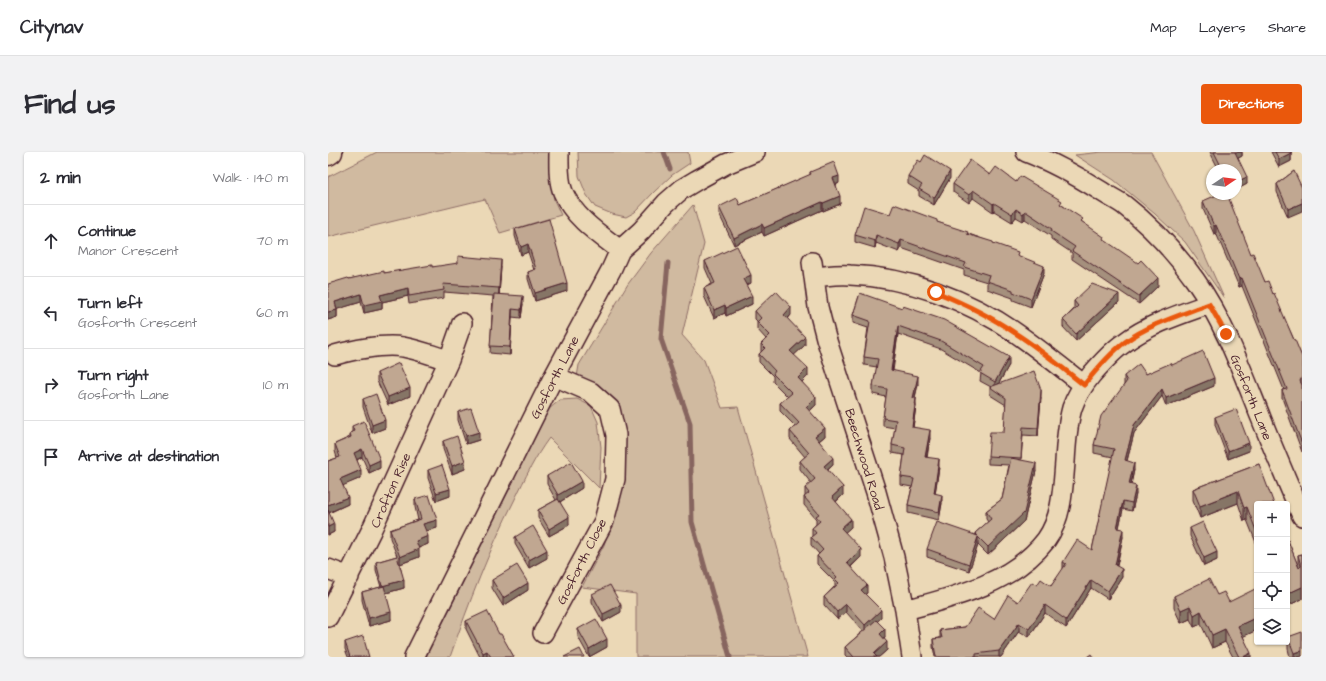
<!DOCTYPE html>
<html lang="en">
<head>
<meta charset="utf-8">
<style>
	:root { --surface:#fff; --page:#f2f2f3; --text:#2b2b33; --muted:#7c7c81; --line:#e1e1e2; --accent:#ea580c }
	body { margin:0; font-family:"Architects Daughter",sans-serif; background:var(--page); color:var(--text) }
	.controls { position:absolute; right:12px; bottom:12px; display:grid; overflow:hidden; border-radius:4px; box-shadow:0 1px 3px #0004 }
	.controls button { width:36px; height:36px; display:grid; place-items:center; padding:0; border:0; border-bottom:1px solid var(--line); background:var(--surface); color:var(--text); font:20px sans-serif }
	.compass { position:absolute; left:878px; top:12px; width:36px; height:36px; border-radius:50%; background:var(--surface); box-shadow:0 1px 3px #0004; rotate:77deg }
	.stop { position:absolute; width:12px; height:12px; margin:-9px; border:3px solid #ea580c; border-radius:50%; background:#fff }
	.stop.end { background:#ea580c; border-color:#fff; box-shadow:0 1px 4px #0008 }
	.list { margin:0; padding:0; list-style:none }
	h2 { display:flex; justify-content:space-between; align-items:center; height:52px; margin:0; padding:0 16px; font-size:17px }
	h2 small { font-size:13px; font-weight:400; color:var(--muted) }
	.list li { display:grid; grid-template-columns:26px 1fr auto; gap:12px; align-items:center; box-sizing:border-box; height:72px; padding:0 16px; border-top:1px solid var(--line) }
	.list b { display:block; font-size:15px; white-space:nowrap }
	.list p { margin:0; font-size:13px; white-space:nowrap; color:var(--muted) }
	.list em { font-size:13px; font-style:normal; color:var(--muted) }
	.icon { flex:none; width:22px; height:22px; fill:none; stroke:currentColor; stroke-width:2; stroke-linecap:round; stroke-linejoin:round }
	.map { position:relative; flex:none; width:974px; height:505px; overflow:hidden; border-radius:4px }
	header { display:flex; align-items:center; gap:24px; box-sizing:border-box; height:56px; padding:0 20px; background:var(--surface); border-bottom:1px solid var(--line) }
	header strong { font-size:19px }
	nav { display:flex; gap:22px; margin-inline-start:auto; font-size:14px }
	.intro { display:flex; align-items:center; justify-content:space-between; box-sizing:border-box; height:96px; padding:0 24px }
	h1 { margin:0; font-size:28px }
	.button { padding:10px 18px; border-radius:4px; background:var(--accent); color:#fff; font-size:14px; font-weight:700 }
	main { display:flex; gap:24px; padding:0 24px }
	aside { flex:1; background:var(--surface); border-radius:4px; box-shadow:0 1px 3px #0004 }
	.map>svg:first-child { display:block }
</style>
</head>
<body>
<header>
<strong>Citynav</strong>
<nav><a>Map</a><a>Layers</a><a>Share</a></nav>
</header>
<div class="intro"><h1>Find us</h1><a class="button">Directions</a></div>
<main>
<aside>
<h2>2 min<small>Walk · 140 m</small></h2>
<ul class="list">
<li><svg class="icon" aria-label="ahead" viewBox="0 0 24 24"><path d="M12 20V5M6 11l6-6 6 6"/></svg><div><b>Continue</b><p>Manor Crescent</p></div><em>70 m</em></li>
<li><svg class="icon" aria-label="left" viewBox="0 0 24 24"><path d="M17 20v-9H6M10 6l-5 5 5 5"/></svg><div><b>Turn left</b><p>Gosforth Crescent</p></div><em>60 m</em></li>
<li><svg class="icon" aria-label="right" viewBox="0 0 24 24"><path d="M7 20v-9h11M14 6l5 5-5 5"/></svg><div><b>Turn right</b><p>Gosforth Lane</p></div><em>10 m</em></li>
<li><svg class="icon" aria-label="arrive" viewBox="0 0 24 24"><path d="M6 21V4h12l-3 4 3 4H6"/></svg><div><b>Arrive at destination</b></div></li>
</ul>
</aside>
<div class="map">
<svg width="974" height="505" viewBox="0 0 974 505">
	<rect width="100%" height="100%" fill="#ebd8b6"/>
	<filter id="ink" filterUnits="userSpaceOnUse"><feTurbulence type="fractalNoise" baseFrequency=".025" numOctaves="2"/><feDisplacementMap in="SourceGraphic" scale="8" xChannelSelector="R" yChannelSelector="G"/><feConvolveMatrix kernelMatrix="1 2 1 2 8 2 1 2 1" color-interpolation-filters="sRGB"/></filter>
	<g filter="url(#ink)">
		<path fill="#d0baa0" stroke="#8d6c66" d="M49,0H222V23L226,48L233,63L172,81L157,47L0,85V25Z
			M250,0H360L362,11L344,23L326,40L307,60L298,65L284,62L267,55L258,42L251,24Z
			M774,0H823L866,79L896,146L857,90L827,62L786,28L747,3Z
			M365,53L376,92L354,183L376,208L394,256L410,255L480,505H308V442L254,435L276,393L291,348L294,288L249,225L251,213L300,132L323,101Z
			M249,247L263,254L270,270L273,295L271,336L221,286C207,305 197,326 187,347C161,398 141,451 122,505H98L221,257L232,248Z"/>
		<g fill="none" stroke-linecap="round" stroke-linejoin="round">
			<path stroke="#87655f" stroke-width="5" d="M336,0L342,17
				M340,111L333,187L362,271L364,370L402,505"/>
			<defs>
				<path id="minor" d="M231,0C231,13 230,28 235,40C246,66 271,82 292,98
					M698,0C724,10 749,24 773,39C780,44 789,48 796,53C823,74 847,100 867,128C896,169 914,219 933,266C946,299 960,331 974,364
					M484,110L490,155L498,186L548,340L566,405L577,458L584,505
					M486,125C498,124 510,122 522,123C581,125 640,148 688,181C711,197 733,215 756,233
					M7,203C26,198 56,192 75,195C91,198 106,204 121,208
					M0,417L21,425
					M577,458C627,445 685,431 718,388C734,366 735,336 737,310C738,291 739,274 744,256C748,244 756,232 764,222C774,211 784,199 796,191C821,172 853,162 881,152
					M0,465L43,379L121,208L134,171
					M215,481L276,369L287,327L288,283L282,257L263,240L226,224
					M86,505L225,226L283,118L292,98L313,79L338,51L354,37L369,28L398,12L427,0"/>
				<path id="highway" d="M0,2L3,0"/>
			</defs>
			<use href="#minor" stroke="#4a1f2b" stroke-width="22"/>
			<use href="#highway" stroke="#4a1f2b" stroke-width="25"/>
			<use href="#minor" stroke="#ebd8b6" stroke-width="19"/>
			<use href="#highway" stroke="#ebd8b6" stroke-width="22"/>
		</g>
		<path fill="#a5907d" stroke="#4a1f2b" d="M882,0H914V4L910,6L919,32L908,38V18H891Z
			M943,0H964H963V9L951,15Z
			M966,19L960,65L949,40V32Z
			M482,20L511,31L508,33L512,52L495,59L494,58L436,84L434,80L406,93L391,62V55L412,53L482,23Z
			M662,23L688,30L734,53L830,134L811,152L744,107V101L723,87V84L697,67L695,69L688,65L684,70L666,59L665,60L645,46L641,51L625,40V32Z
			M580,24L622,26L606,53L591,44V39L580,32Z
			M875,49L923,102L937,130L945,142L974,205V300L954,246V238H956L914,134L911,135L888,81L886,82L875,57Z
			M562,62L609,70L665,91L690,104L716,121L703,155L685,148V146L659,137V130L636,123V118L573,96L571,100L548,91L547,96L527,90V83Z
			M187,77L239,139L207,149L200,127V120L206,118L200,100L193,103L187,84Z
			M377,109L423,131L418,133L424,152L398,164L397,161L386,166L376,144V136L384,132L377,116Z
			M104,115H173L171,142L195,152L193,166L184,165L182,203L162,201L165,144L116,140V146L81,152L80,144L54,150V157L36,161L33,150L9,157V165L0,168L21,127L56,121Z
			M532,141L681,213L670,233L713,245L710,284L695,283L693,308L708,319L696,369L660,403L650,393L641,419L599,405V397L647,383V381L660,370L658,367V359L674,347L681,313L660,312V304L676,280L678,253L662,243V235H663L652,229L653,221L613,197L570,182L565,219L590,232L587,246L588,254L585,275L602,286L599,306L611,315L607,341L614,351L611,368L580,361V353L584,335L573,333V325L576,303L564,301V293L567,276L555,274V266L558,245L545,242V234L549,215L536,213V205L540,176L525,171V163Z
			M746,149L791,150L748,189L735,175V168L746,157Z
			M427,159L463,163L460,167L477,193L466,203L480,224L474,230L488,253L482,259L497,284L491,289L505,313L500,318L515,343L508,350L523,375L517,380L533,405L523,415L539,441L537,442L553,466L549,469L557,485L556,486L559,498L551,505H519L517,503V495L535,479L518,460L509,467L496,453V445L507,434V430L489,412V404L491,402L483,393V385L484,384V376L488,372V367L476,353V345L477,344V336L483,331L472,317V309L477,305L462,287V279L467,274L452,259V251L460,245L445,230V224L431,210V202L433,200V192L438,187L429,177V169L427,167Z
			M844,213L886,234L838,254L834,244L806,281L799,309L806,318L803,333L808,342L804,359L795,357L791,376L795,385L789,414L794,425L780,447L763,436L738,476L717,461L701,485L691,479L673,505H607L605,495V487L612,486V478L637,475L666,467L690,450L709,433L723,434L735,418V410L764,398L785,305L766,301V293L796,233V224L818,222Z
			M49,221L82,244L60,253L49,229Z
			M35,247L57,276L44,281L35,255Z
			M130,260L151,288L138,292L130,268Z
			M887,265L921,299L900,307L887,273Z
			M24,274L52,316L41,321L34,305L29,308L33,326L15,333L20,352L1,361L6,380L0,383V309L9,306L7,299V292L22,285V281L24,280Z
			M115,289L137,317L124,322L115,297Z
			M931,312L929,352V393L919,368L916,369L910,351L872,366L865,349V337Z
			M100,318L122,344L108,349L100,326Z
			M219,324L254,336L232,350L241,373L221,384L210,366V358L228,348L219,332Z
			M87,347L109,376L98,379L100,392L90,396L91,405L72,412L76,436L58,441L63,468L41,474L34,448V440L53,435L48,418V410L69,404L62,386V378L90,368L87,355Z
			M862,376L889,408L876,414L862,384Z
			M187,385L219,406L201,416L187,392Z
			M959,386L970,414V403L974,402V447L959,454Z
			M164,428L200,438L175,454L164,436Z
			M264,442L293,460L275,470L264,450Z
			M889,443L901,450L929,478L915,484L923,505H905L897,490L884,496L873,472L866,475L862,467L853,471L846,456V444Z
			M138,469L171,482L186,505H152L138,477Z
			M250,477L279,495L261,505L250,485Z
			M960,485L974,505H962L960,497Z
			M17,490L41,505H20L17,497Z"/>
		<path fill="#867566" stroke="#4a1f2b" d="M907,0H914V4L907,8Z
			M963,1V9L951,15V7Z
			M622,19V26L606,53V46Z
			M511,24V31L505,34V26Z
			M919,25V32L908,38V30Z
			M645,38V46L641,51V43Z
			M512,44V52L495,59V51Z
			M494,50V58L436,84V76Z
			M666,51V59L665,60V52Z
			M974,51V59L960,65V57Z
			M688,57V65L684,70V62Z
			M697,59V67L695,69V62Z
			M434,72V80L406,93V86Z
			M888,73V81L886,82V74Z
			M548,83V91L547,96V89Z
			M573,88V96L571,100V92Z
			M200,92V100L193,103V95Z
			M173,108V115L171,144V136Z
			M716,114V121L703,155V147Z
			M423,123V131L415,135V127Z
			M830,126V134L811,152V144Z
			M914,126V134L911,135V127Z
			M239,131V139L207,149V141Z
			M80,136V144L54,150V157L36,161V153L52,143Z
			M33,142V150L7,158V150Z
			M791,142V150L748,189V182Z
			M195,144V152L193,166V158Z
			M424,144V152L398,164V156Z
			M397,153V161L386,166V158Z
			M463,155V163L456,170V163Z
			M184,157V165L182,203V195Z
			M9,158V165L0,168V160Z
			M570,174V182L563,226V218Z
			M477,185V193L462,207V199Z
			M681,205V213L667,238V230Z
			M480,216V224L470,234V226Z
			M590,224V232L585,253V246Z
			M886,226V234L838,254V246Z
			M82,236V244L60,253V245Z
			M834,237V244L806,281L797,316V308L806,273Z
			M713,238V245L710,284V276Z
			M488,245V253L478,262V255Z
			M588,246V254L584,283V275Z
			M57,268V276L44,281V273Z
			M497,276V284L487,292V284Z
			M602,278V286L597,313V305Z
			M151,280V288L138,292V284Z
			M921,291V299L900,307V299Z
			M34,297V305L26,309V301Z
			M505,306V313L496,321V314Z
			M611,307V315L606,349V341Z
			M52,308V316L41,321V313Z
			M137,309V317L124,322V314Z
			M708,311V319L696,369L660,403V395Z
			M806,311V318L801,340V332Z
			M33,318V326L12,335V327Z
			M254,329V336L230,351V343Z
			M808,334V342L804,359V351Z
			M515,335V343L504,353V345Z
			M122,337V344L108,349V341Z
			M910,339V351L872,366V354Z
			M614,343V351L611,368V360Z
			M20,345V352L0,361V353Z
			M795,349V357L789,384V376Z
			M919,355V368L916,369V356Z
			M241,365V373L221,384V377Z
			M523,367V375L513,384V376Z
			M109,368V376L95,380V372Z
			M6,372V380L0,383V375Z
			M795,377V385L787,420V413Z
			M100,384V392L88,397V389Z
			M650,385V393L641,419V412Z
			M91,397V405L72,412V405Z
			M533,397V405L519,418V411Z
			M219,398V406L201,416V408Z
			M889,400V408L876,414V406Z
			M794,417V425L780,447V439Z
			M76,428V436L54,442V434Z
			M763,428V436L738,476V468Z
			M200,431V438L175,454V446Z
			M539,433V441L533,445V438Z
			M974,435V447L959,454V442Z
			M518,452V460L509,467V460Z
			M293,453V460L275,470V462Z
			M717,453V461L701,485V477Z
			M862,454V467L853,471V458Z
			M553,458V466L537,481V473Z
			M873,459V472L866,475V463Z
			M63,460V468L41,474V466Z
			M929,465V478L910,487V474Z
			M691,471V479L673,505H671V499Z
			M557,477V485L552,489V482Z
			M897,477V490L884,496V483Z
			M279,487V495L261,505V497Z
			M559,490V498L551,505H546V502Z
			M159,499V505H155V501Z
			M974,499V505H966V501Z
			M923,501V505H915Z"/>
		<path fill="#c0a791" stroke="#4a1f2b" d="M886,0H907L919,25L908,30V18H895Z
			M947,0H963V1L951,7Z
			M597,3L622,19L606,46L591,37L594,33L580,24L590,8L593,10Z
			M642,8L662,23L668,15L688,30L692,24L734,49L732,52L755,67L753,69L776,85L775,87L810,111L813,108L830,126L811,144L744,99L747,95L723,79L724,77L697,59L695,62L688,57L684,62L666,51L665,52L645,38L641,43L625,32Z
			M506,10L511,24L505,26L512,44L495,51L494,50L436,76L434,72L406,86L391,55L409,46L412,53L483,22L482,20Z
			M966,19L974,36V51L960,57L949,32Z
			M891,42H899L923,102L925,101L937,130L940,129L945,142L946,141L966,188H967L974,205V225L972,229L974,233V292L954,238L959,237L914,126L911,127L888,73L886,74L875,49Z
			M566,52L609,68V70L640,80L639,82L665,90V91L690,100L689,103L716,114L703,147L685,140V138L659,129L661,123L636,115L638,111L573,88L571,92L548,83L547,89L527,83L536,54L562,62Z
			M221,67L239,131L207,141L200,120L208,117L200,92L193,95L187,77Z
			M409,94L423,123L415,127L424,144L398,156L397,153L386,158L376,136L387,131L377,109Z
			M130,104L173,108L171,136L115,132L116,138L81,144L80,136L52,143L54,149L36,153L33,142L7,150L9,158L0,160V132L20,126L21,127L56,119V121L104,113V115L130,111Z
			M764,132L791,142L748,182L735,168L750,154L746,149Z
			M448,139L463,155L456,163L477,185L462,199L480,216L470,226L488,245L478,255L497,276L487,284L505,306L496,314L515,335L504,345L523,367L513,376L533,397L519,411L539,433L533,438L553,458L537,473L518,452L509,460L496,445L511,431L507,427L509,425L489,404L495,398L483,385L488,381L484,376L492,369L488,364L491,362L476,345L481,341L477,336L487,327L472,309L481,301L462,279L471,271L452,251L464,241L445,222L447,219L431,202L437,196L433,192L442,183L429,170L433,166L427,159Z
			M532,141L574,156L575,154L616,168L681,205L667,230L652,221L656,215L613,189L570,174L563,218L590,224L585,246H588L584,275L602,278L597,305L611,307L606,341L614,343L611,360L580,353L586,327L573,325L577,296L564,293L568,268L555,266L559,237L545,234L550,207L536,205L542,169L525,163Z
			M166,142L195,144L193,158L184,157L182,195L162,194Z
			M875,199L886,226L838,246L834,237L806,273L797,308L806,311L801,332L808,334L804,351L795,349L789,376L795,377L787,413L794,417L780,439L763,428L738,468L717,453L701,477L691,471L671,499L648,502V505H608L605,487L614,486L612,478L637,475L650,456L666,467L680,443L690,450L704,430L709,433L713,427L723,434L738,412L735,410L749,388L764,398L786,297L766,293L773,264L799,229L796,224L811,212L818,222L843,211L844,213Z
			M71,211L82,236L60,245L49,221Z
			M706,219L713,238L710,276L695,275L693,306L660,304L662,280H676L678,246L662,235Z
			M48,242L57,268L44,273L35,247Z
			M143,256L151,280L138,284L130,260Z
			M908,257L921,291L900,299L887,265Z
			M36,269L52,308L41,313L34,297L26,301L33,318L12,327L20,345L0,353V309L12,305L7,292L23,285L22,281L26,279L24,274Z
			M129,284L137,309L124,314L115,289Z
			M683,306L708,311L696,361L660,395L650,385L641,412L599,397L609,370L650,384L647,381L663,367L658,359L674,347Z
			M243,310L254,329L230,343L219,324Z
			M931,312L946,352H929V381L919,355L916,356L910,339L872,354L865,337Z
			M114,313L122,337L108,341L100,318Z
			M101,343L109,368L95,372L100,384L88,389L91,397L72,405L62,378L93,367L87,347Z
			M230,347L241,365L221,377L210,358Z
			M0,358L6,372L0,375Z
			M875,370L889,400L876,406L862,376Z
			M205,374L219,398L201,408L187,385Z
			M959,386L971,416L973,414L970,403L974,402V435L959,442Z
			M69,404L76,428L54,434L48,410Z
			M189,413L200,431L175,446L164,428Z
			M881,427L889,443L896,440L901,450L929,436V465L910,474L923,501L915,505H911L897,477L884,483L873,459L866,463L862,454L853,458L846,444Z
			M282,433L293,453L275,462L264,442Z
			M56,434L63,460L41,466L34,440Z
			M159,459L171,482H173L186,505H163L159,499L155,501L138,469Z
			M268,467L279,487L261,497L250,477Z
			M548,468L557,477L552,482L559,490L546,502L549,505H526L517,495Z
			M974,480V499L966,501L960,485Z
			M35,484L41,505H22L17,490Z
			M252,497L256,505H236Z
			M763,502L765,505H759Z"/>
	</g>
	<g fill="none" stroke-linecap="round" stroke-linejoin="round" filter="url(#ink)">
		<path stroke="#ea580c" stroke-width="5" d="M608,140C635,151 662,164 687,181C711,196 733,215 756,233C768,218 781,202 797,190C822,172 853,163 881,152L898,182"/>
	</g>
	<g text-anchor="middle" stroke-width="3" stroke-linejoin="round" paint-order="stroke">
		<g font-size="13" fill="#4a1f2b" stroke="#ebd8b6">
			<text transform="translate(226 225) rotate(-63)" y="5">Gosforth Lane</text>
			<text transform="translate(924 245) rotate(68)" y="5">Gosforth Lane</text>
			<text transform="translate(537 307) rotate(73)" y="5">Beechwood Road</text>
			<text transform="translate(62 338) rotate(-66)" y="5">Crofton Rise</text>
			<text transform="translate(253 409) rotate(-63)" y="5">Gosforth Close</text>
		</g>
	</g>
</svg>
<div class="controls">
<button>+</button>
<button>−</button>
<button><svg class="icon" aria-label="locate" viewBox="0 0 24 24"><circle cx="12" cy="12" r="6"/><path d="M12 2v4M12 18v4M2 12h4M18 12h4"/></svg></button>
<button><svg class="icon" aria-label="layers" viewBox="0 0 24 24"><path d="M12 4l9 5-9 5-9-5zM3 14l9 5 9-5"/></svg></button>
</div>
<svg class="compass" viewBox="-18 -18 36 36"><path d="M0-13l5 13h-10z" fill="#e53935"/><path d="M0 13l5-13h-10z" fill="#7c7c81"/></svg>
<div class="stop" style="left:608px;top:140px"></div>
<div class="stop end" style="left:898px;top:182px"></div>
</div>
</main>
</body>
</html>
